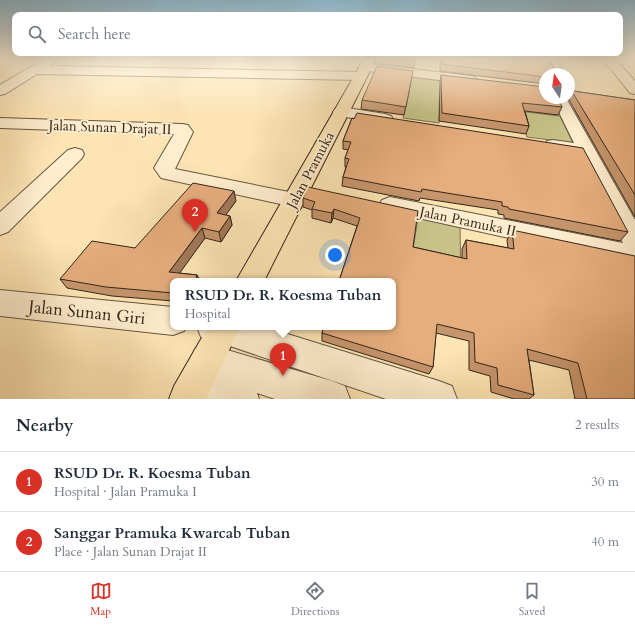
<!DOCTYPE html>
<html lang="en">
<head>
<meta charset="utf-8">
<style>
	:root { --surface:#fff; --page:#f6f6f7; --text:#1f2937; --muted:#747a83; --line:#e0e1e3; --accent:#d93025 }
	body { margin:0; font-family:Cardo,serif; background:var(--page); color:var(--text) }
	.compass { position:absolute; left:539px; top:68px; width:36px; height:36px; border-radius:50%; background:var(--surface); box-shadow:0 4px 16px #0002; rotate:347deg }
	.you { position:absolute; left:335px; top:255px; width:14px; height:14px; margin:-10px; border:3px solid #fff; border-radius:50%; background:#1a73e8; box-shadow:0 0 0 6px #1a73e833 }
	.badge { display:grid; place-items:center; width:26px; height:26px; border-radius:50%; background:var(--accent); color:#fff; font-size:13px; font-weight:700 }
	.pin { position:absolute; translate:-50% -33px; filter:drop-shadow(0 1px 2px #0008) }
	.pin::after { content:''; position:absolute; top:21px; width:14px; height:12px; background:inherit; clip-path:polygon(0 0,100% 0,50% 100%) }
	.popup { position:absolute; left:170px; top:278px; width:226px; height:52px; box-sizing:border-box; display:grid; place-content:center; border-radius:8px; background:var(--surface); filter:drop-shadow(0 1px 3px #0005); font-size:13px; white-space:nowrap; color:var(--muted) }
	.popup b { font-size:15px; color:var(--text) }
	.popup::after { content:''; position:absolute; left:50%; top:100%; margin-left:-8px; border:8px solid transparent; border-top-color:var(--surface) }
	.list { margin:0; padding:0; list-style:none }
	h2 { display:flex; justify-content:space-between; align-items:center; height:52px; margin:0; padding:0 16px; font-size:17px }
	h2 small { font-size:13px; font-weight:400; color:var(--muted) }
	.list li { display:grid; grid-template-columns:26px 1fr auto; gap:12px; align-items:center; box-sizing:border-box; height:60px; padding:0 16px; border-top:1px solid var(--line) }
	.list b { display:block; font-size:15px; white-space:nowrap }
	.list p { margin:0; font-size:13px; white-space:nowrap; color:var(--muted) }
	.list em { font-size:13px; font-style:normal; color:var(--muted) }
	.icon { flex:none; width:22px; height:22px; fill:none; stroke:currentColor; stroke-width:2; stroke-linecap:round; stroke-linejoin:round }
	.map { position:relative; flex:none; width:635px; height:399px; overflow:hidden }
	.search { position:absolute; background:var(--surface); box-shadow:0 4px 16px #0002; left:12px; right:12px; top:12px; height:44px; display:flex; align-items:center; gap:10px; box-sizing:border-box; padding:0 14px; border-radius:8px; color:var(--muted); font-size:15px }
	.sheet { height:172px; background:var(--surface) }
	nav { display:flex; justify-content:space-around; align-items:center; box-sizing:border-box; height:56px; border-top:1px solid var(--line); background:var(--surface); font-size:11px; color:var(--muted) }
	nav a { display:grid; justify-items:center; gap:2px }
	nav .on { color:var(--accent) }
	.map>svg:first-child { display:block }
</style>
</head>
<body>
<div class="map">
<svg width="635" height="399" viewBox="0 0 635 399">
	<rect width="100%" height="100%" fill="#fde4b3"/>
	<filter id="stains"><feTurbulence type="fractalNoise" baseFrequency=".005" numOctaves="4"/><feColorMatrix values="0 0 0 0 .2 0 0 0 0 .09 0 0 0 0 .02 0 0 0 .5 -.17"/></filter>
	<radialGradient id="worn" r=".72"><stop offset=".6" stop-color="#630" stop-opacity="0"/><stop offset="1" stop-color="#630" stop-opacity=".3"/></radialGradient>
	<path fill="#c6c288" stroke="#7d7452" d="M410,73L442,77L439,123L403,118L409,93Z
		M519,111L560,116L573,143L527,137Z
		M418,218L460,226L461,290L412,256Z"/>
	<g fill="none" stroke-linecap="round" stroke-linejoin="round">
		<defs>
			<path id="minor" d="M44,59H52L54,62L50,66L360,72L365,73L367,76L365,79L360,80L37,74L5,94L0,95V85Z
				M545,59H557L565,74H551Z
				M603,59H615L635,81V94L630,93Z
				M365,63L470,76L475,77L477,80L475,83L470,84L360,70L359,67L360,64Z
				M552,98H566L635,220V266L382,210L379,205L382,200L390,197L623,243L579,155L547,149L544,145L547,141L553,140L574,143Z
				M341,107L385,114L391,116L393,119L391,122L385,124L335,115L333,112L335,109Z
				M0,118L182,124L188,125L193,132L175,169L294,193L302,195L305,200L302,205L294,207L161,178L154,168L174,134L0,128Z
				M75,148L82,150L84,154L82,158L8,232L0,235V212L68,150Z
				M0,290L173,307V327H186L184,331L173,335L0,316Z
				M197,327H265L439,381L452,386L457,399H386L224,344L201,337Z
				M207,344L332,381L345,386L350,399H275L257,393L259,399H189L183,396L178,384L183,372L193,367L190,361L195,349Z"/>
			<path id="major" d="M364,59H376L264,281H236Z
				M208,327H240L206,399H169L174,386Z"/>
		</defs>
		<use href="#minor" stroke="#665641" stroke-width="2"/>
		<use href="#major" stroke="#34261b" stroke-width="2"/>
		<use href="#minor" fill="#feedce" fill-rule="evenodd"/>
		<use href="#major" fill="#fde4b3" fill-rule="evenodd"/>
	</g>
	<path fill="#c6956c" stroke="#34261b" d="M382,59H415L414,68L381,64Z
		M440,59H550L553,68L545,74V84L440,71Z
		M413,71L404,115L361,109L362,100Z
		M441,75L562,107L558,115L525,111L529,126L526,134L439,121L440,82Z
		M569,77L573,91L635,100V217L568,98H569Z
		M352,118L628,232L620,241L504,218V215L498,214V210L420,198L419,201L342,186L343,177L346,167H345V158L348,150L343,149V141Z
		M308,187L413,247L462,258V249L466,240L508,248L507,240L512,230L635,399H575L569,370L529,360L534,395L529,399H514L491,392L490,376L469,370V341L436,333L433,367L429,374L322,341V333L357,226L333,218L331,223L312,218V210L303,207V198Z
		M236,201L225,215L230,216L232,225L221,242L205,238L179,273L197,275L200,281H173V301L112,296L67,288L60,279L135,248Z
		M274,327H291L289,331Z"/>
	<path fill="#a17958" stroke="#34261b" d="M234,191L236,201L220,223L217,213Z
		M334,209L333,218L331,223L332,213Z
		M230,216L232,225L221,242L219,232Z
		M202,228L205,238L174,281L169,272Z
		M197,275L200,281H195Z"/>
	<path fill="#e6ad7d" stroke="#34261b" d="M398,59H415V61Z
		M441,59H550L553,68H561L566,74H545V77L441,64Z
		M377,66L413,71L406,107L362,100Z
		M441,75L545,87V98H558L562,107L522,103L529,126L442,113Z
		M569,77L572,80L573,91L635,100V195L571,90H569Z
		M357,113L583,148L628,232L509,209L508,207L502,206V202L422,189L421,192L343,177L349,159L345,158L351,142L343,141L352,118L354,119Z
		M193,183L234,191L217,213L230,216L219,232L202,228L169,272L197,275L195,281H173V293L106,287L60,279L92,241L135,248Z
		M308,187L418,211L413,247L467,259L466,240L514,249L512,230L635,256V399H587L578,363L527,349L534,395L498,385L497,368L475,362L474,333L437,324L433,367L322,333L324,327H393V281H339L360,218L334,209L332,213L312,209L315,202L303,198Z"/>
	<linearGradient id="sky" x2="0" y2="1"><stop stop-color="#8bb8cf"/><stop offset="0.51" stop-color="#fef3dd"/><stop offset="1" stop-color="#fef3dd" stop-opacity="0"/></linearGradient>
	<rect width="635" height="115" fill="url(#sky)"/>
	<g text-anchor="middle" stroke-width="4" stroke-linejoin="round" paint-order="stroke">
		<g font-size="14" fill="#34261b" stroke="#feedce">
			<text transform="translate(110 127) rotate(2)" y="5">Jalan Sunan Drajat II</text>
			<text transform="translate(310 170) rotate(-62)" y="5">Jalan Pramuka</text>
			<text transform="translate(468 221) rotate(12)" y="5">Jalan Pramuka II</text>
		</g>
		<g font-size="17" fill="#34261b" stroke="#feedce">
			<text transform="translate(87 312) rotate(6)" y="6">Jalan Sunan Giri</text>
		</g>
	</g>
	<rect width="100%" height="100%" filter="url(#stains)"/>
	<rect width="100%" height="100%" fill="url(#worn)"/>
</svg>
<svg class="compass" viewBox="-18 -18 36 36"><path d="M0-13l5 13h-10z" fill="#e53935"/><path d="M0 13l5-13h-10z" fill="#747a83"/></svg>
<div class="you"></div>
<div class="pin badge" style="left:283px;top:376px">1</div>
<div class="popup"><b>RSUD Dr. R. Koesma Tuban</b>Hospital</div>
<div class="pin badge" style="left:195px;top:232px">2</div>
<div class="search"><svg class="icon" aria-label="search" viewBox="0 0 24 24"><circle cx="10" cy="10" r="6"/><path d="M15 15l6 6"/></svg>Search here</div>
</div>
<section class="sheet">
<h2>Nearby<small>2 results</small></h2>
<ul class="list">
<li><span class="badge">1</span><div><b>RSUD Dr. R. Koesma Tuban</b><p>Hospital · Jalan Pramuka I</p></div><em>30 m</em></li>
<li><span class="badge">2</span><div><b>Sanggar Pramuka Kwarcab Tuban</b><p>Place · Jalan Sunan Drajat II</p></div><em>40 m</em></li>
</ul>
</section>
<nav>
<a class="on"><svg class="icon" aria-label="map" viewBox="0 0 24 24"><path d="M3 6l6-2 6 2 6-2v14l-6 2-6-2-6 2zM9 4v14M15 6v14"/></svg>Map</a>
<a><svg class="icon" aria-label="directions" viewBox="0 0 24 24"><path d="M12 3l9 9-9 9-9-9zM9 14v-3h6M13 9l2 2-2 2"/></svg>Directions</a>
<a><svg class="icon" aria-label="saved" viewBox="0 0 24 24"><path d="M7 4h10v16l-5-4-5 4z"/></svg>Saved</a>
</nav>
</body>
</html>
